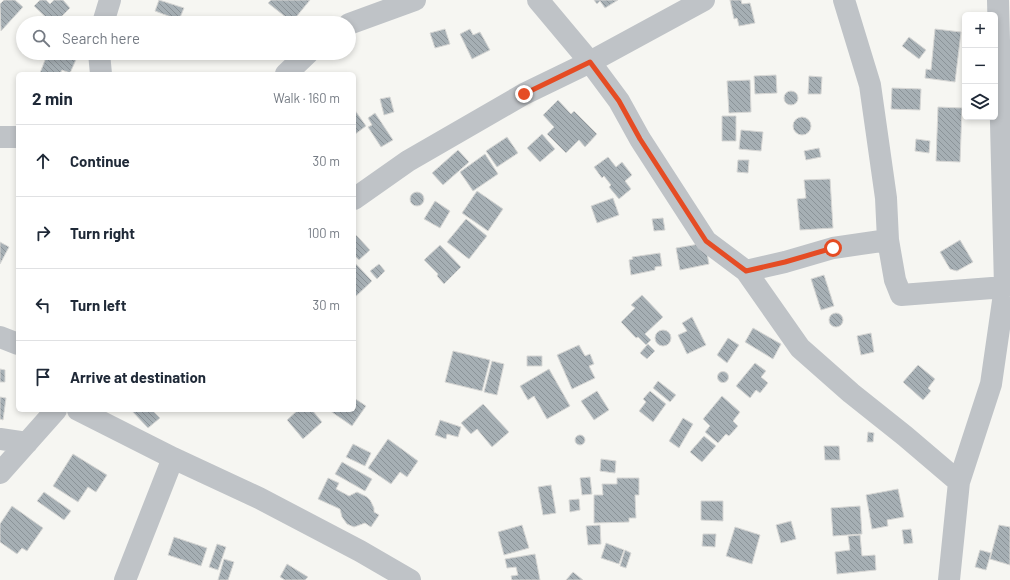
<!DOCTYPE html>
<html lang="en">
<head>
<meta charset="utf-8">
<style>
	:root { --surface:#fff; --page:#f2f2f3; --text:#1f2937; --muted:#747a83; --line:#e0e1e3 }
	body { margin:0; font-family:Barlow,sans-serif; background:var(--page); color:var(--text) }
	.controls { position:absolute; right:12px; top:12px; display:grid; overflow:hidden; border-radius:6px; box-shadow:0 2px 6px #0003 }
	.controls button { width:36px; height:36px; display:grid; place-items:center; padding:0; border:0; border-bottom:1px solid var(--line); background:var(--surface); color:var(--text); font:20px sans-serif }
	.stop { position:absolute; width:12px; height:12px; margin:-9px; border:3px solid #e54c24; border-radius:50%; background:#fff }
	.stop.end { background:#e54c24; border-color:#fff; box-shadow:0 1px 4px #0008 }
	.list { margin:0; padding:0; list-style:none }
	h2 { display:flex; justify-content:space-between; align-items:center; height:52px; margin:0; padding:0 16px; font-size:17px }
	h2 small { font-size:13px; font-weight:400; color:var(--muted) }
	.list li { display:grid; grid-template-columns:26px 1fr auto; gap:12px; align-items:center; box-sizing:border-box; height:72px; padding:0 16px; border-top:1px solid var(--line) }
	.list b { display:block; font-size:15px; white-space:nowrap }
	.list em { font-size:13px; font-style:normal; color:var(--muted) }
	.icon { flex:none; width:22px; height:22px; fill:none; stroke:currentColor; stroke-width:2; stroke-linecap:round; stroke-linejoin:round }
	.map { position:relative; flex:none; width:1010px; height:580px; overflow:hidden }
	.search { position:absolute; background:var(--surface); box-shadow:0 2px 6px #0003; left:16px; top:16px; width:340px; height:44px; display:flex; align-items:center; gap:10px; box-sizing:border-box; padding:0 14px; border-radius:22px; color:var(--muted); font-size:15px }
	.panel { position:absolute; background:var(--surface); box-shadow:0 2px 6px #0003; left:16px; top:72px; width:340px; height:340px; border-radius:6px }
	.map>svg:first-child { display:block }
</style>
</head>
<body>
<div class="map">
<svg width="1010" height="580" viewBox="0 0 1010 580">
	<defs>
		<pattern id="building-back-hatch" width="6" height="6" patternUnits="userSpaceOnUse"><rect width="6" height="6" fill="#a6afb4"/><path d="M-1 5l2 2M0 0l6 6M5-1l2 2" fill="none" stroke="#8b9398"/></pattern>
	</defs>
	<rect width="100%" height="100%" fill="#f6f6f2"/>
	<path fill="url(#building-back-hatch)" stroke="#d7d7d5" d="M4,0H15L23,7L1,31L0,4Z
		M40,0H46L50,4L54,0H63L70,8L55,23H52L34,6Z
		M159,0L184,8L179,20L155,11Z
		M271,0H310L292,22L268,3Z
		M594,0H618L605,8L600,1L597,4Z
		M730,0H741L742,4L750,3L755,23L739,26L737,18L734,19Z
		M445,29L450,44L435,48L430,33Z
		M470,29L473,35L480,32L490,50L472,59L460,34Z
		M935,29L961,32L955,82L925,78L926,69L931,70Z
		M909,37L926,50L919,59L902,46Z
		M42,53H79L70,73L62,70L60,74H43L40,73L45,60L40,58Z
		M776,75L777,93L755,94L754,76Z
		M809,76L822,77L821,94H808Z
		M750,80L751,112L729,113L727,81Z
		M892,88L921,89L920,110L891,109Z
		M784 98a7 7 0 1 1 14 0a7 7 0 1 1-14 0Z
		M390,97L394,112L384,115L380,99Z
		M558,100L571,114L574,111L597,134L585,147L579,140L566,153L547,134L554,127L543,115Z
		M938,107L962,108L960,162L936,161Z
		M354,109L366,126L354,135Z
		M375,113L393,140L381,147L368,127L372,125L368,118Z
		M722,116H736V141H722Z
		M793 126a9 9 0 1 1 18 0a9 9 0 1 1-18 0Z
		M741,130L763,132L761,151L739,149Z
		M542,134L555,149L540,162L527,148Z
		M507,137L518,153L497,167L486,151Z
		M916,139L930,141L929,153L915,151Z
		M819,148L821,157L806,160L804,151Z
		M458,150L469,162L443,185L432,173Z
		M485,154L498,174L473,191L460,172Z
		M608,157L616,167L622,162L632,175L625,181L631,189L619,199L609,187L611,185L604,176L602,178L594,167Z
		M738,160H749L748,173L737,172Z
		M830,179L833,228L800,230L797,199L806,198L804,180Z
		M477,191L503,209L488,231L462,213Z
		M410 199a7 7 0 1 1 14 0a7 7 0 1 1-14 0Z
		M613,198L619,215L597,223L591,206Z
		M435,201L450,211L440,228L424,219Z
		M663,218L665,230L654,231L652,219Z
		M466,219L487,236L469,259L447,242Z
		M355,234L370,250L359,260L354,255Z
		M960,240L973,262L957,271L950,269L940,252Z
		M0,242L9,247L0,264Z
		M705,243L709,264L680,270L676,248Z
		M440,245L461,267L444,284L437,276L438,274L424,260Z
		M660,253L662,266L655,267V270L631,275L629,260L633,259L632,257Z
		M354,262L372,281L354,298Z
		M379,264L385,271L377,279L370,271Z
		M824,275L834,306L821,310L811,279Z
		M642,295L663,317L645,334L651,340L646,345L638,337L636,338L621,322L635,308L631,305Z
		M829 320a7 7 0 1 1 14 0a7 7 0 1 1-14 0Z
		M692,317L706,345L687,354L678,335L687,331L682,323Z
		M753,328L781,344L773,359L745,342Z
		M655 338a8 8 0 1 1 16 0a8 8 0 1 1-16 0Z
		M871,333L874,352L861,355L857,336Z
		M728,338L739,345L727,363L717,355Z
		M648,344L655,351L647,359L640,353Z
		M579,345L585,356L590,354L594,364L589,366L595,378L572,389L557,355Z
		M453,351L490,360L482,391L445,382Z
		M527,356H542V366H527Z
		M492,361L504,364L497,395L484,392Z
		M755,363L766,371L761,377L768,383L760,393L756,390L750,398L736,386Z
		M918,365L935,379L928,388L931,391L923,400L903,382Z
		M0,369L5,370V382H0Z
		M549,369L570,406L547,419L534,396L528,400L520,386Z
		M717.5 377a5.5 5.5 0 1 1 11 0a5.5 5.5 0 1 1-11 0Z
		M658,381L676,395L670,402L653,388Z
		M597,391L609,410L594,420L581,401Z
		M650,391L666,404L653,422L639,411L646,402L643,399Z
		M722,396L740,412L733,421L738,426L729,436L726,434L718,443L705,432L710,426L703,419Z
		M0,397L6,398L3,420L0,419Z
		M354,398L366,406L352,426L329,410H354Z
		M483,404L509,432L492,447L477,429L471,434L461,423Z
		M131,410H152L160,418L148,428Z
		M298,410H312L322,422L303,439L287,420Z
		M683,418L693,424L679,448L669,441Z
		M440,420L461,427L458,437L447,434L446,439L435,435Z
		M868,432L874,433L873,442H867Z
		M575 440a5 5 0 1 1 10 0a5 5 0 1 1-10 0Z
		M704,436L716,446L702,462L690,452Z
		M388,439L418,461L407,477L400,472L391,484L368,468Z
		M353,444L371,453L365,466L346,457Z
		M824,446H839L840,460H825Z
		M73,454L107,475L96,492L88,487L78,502L53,486Z
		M601,459L616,461L615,473L600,471Z
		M342,462L372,479L365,491L335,474Z
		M590,477L592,494L582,495L580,478Z
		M328,478L339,483L336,489L349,496L357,492L367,497L370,500L374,508V512L379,515L371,527L365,523L354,527L347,524L342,517L340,509L318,499Z
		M617,478H639V495H635L636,518H629V522L594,523V495H603L602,484H617Z
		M551,485L556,513L543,515L538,487Z
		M898,489L904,517L887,520L888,526L872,529L866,495Z
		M44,492L71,511L64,520L37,501Z
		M579,499L580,510L570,512L569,500Z
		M701,501H723V521L701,520Z
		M12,506L43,528L27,551L22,548L17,554L0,542V524Z
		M860,506L862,534L833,536L831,508Z
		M791,521L796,539L781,543L776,525Z
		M522,525L529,548L504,555L498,532Z
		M600,525L601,544L588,545L586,526Z
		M999,525L1010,527V565L990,559Z
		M735,527L760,535L752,564L726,556Z
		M911,529L913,543L904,544L902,530Z
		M703,534H716L715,547L702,546Z
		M860,535L862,556L875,555L876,570L837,574L835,552L850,550L848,536Z
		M174,537L207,548L201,566L168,555Z
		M606,543L624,550L619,564L601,558Z
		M217,544L226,547L218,570L209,567Z
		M625,550L631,553L626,568L620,566Z
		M980,550L991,553L986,570L975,567Z
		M535,554L540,580H512L511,576L518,575L516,567L507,568L505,559Z
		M224,559L234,562L228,580H218Z
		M287,564L308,577L305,580H285L280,577Z
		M573,572L583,580H566Z"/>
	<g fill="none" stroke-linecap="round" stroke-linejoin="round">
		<path stroke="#bfc3c7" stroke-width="22" d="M538,0L590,62L619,101L640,139L706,241L746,271L800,348L851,393L905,436L959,482L949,580
			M844,0L870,85L886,198L888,240L895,280L901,295L1005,287
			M103,23L110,0
			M349,24L415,0
			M99,53L101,74
			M286,74L308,53
			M0,137H18
			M354,199L408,161L524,94L590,62L704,0
			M746,271L785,262L833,248L888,240
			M0,337L18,344
			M78,410L173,458L259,498L360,551L410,580
			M0,439L27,443
			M0,473L56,410
			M959,482L991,384L1005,287L998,0
			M125,580L173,458"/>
	</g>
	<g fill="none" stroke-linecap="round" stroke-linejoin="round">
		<path stroke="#e54c24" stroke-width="5" d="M524,94L590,62L619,101L640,139L706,241L746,271L785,262L833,248"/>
	</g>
</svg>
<div class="controls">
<button>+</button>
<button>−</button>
<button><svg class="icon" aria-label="layers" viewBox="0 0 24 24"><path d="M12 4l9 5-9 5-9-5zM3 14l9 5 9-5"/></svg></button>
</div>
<div class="stop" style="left:833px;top:248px"></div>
<div class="stop end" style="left:524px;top:94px"></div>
<div class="search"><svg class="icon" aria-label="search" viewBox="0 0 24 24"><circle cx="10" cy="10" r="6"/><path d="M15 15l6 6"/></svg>Search here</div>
<section class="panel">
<h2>2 min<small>Walk · 160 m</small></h2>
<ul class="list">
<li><svg class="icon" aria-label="ahead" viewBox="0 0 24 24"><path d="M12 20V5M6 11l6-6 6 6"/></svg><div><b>Continue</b></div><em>30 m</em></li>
<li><svg class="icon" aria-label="right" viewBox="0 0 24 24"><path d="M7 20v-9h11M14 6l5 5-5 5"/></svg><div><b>Turn right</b></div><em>100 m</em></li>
<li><svg class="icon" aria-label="left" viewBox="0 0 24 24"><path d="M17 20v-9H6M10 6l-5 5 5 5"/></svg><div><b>Turn left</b></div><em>30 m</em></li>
<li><svg class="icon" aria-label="arrive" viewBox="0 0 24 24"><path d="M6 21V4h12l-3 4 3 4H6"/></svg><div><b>Arrive at destination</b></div></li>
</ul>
</section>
</div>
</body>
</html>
